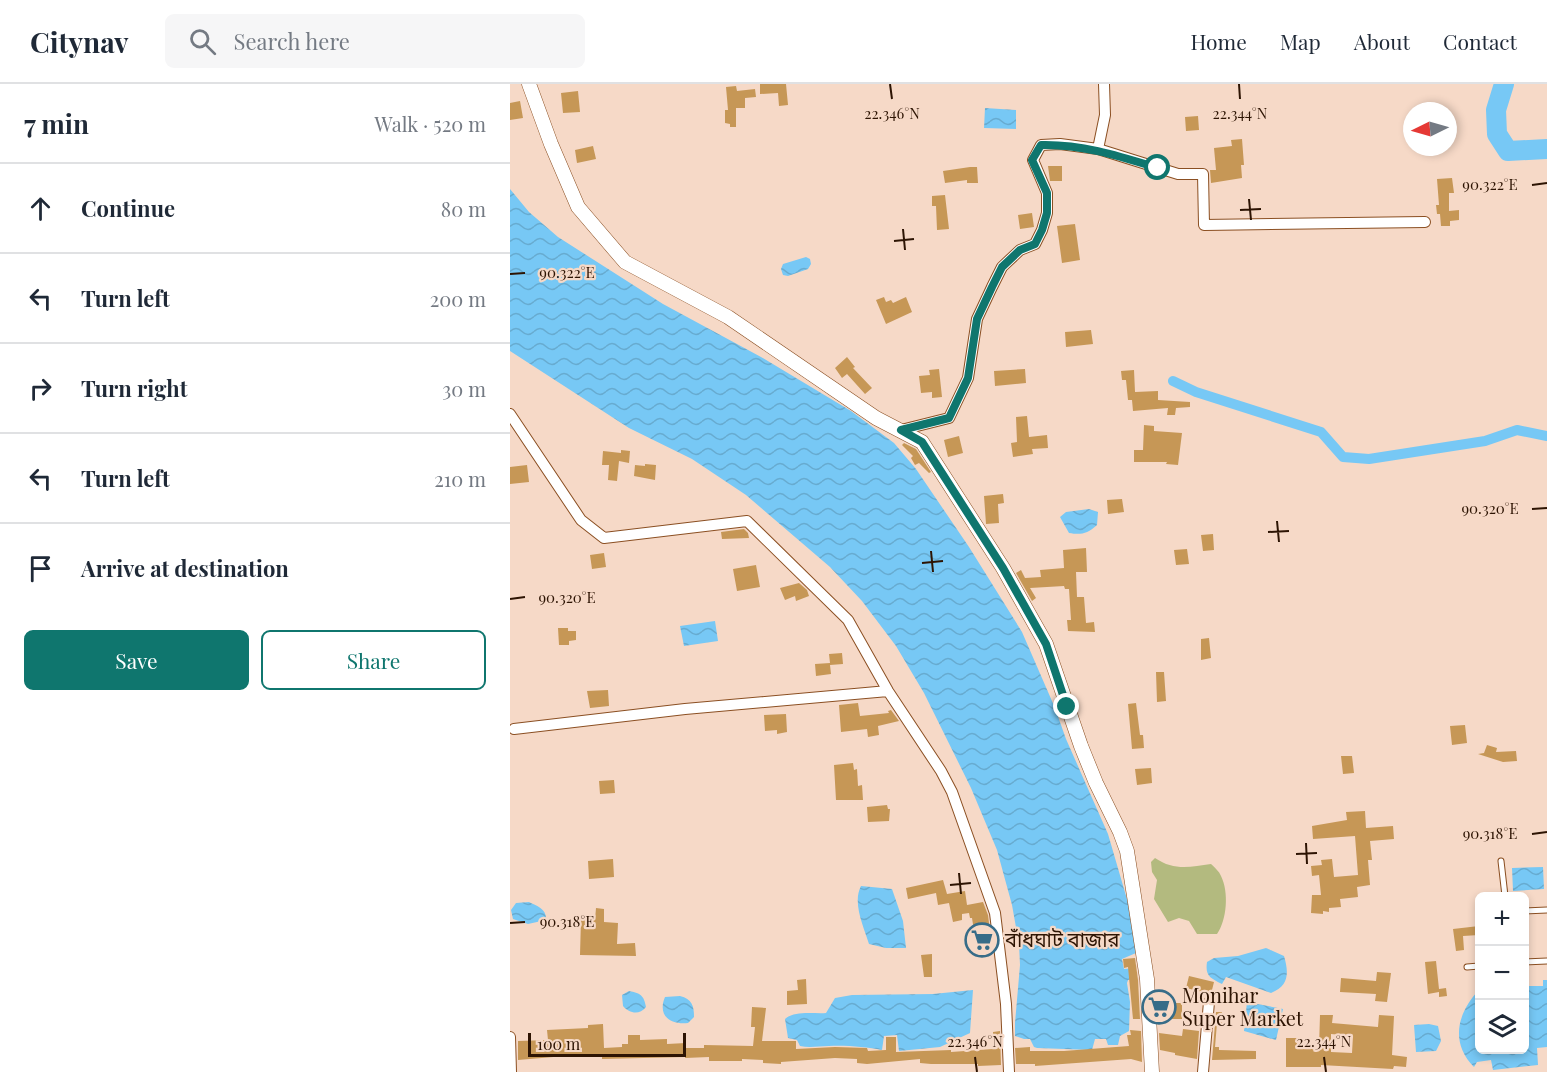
<!DOCTYPE html>
<html lang="en">
<head>
<meta charset="utf-8">
<style>
	:root { --surface:#fff; --page:#f6f6f7; --text:#1f2937; --muted:#747a83; --line:#e0e1e3; --accent:#0f766e }
	body { margin:0; font-family:"Playfair Display","Noto Sans Bengali",serif; background:var(--page); color:var(--text) }
	.controls { position:absolute; right:18px; bottom:18px; display:grid; overflow:hidden; border-radius:9px; box-shadow:0 3px 9px #0003 }
	.controls button { width:54px; height:54px; display:grid; place-items:center; padding:0; border:0; border-bottom:2px solid var(--line); background:var(--surface); color:var(--text); font:30px sans-serif }
	.compass { position:absolute; left:893px; top:18px; width:54px; height:54px; border-radius:50%; background:var(--surface); box-shadow:0 3px 9px #0003; rotate:265deg }
	.scale { position:absolute; left:18px; bottom:15px; width:158px; box-sizing:border-box; padding-left:6px; border:3px solid #2d1403; border-top:0; font-size:16px; line-height:21px; white-space:nowrap; color:#2d1403; -webkit-text-stroke:4px #f6d9c7; paint-order:stroke }
	.stop { position:absolute; width:18px; height:18px; margin:-14px; border:4px solid #0f766e; border-radius:50%; background:#fff }
	.stop.end { background:#0f766e; border-color:#fff; box-shadow:0 2px 6px #0008 }
	.list { margin:0; padding:0; list-style:none }
	h2 { display:flex; justify-content:space-between; align-items:center; height:78px; margin:0; padding:0 24px; font-size:26px }
	h2 small { font-size:20px; font-weight:400; color:var(--muted) }
	.list li { display:grid; grid-template-columns:39px 1fr auto; gap:18px; align-items:center; box-sizing:border-box; height:90px; padding:0 24px; border-top:2px solid var(--line) }
	.list b { display:block; font-size:22px; white-space:nowrap }
	.list em { font-size:20px; font-style:normal; color:var(--muted) }
	.actions { display:flex; gap:12px; padding:18px 24px }
	.actions a { flex:1; padding:14px 0; border:2px solid var(--accent); border-radius:9px; text-align:center; font-size:21px; color:var(--accent) }
	.actions .main { background:var(--accent); color:#fff }
	.icon { flex:none; width:33px; height:33px; fill:none; stroke:currentColor; stroke-width:2; stroke-linecap:round; stroke-linejoin:round }
	.map { position:relative; flex:none; width:1037px; height:988px; overflow:hidden }
	header { display:flex; align-items:center; gap:36px; box-sizing:border-box; height:84px; padding:0 30px; background:var(--surface); border-bottom:2px solid var(--line) }
	header strong { font-size:28px }
	nav { display:flex; gap:33px; margin-inline-start:auto; font-size:21px }
	.search { width:420px; height:54px; background:var(--page); display:flex; align-items:center; gap:15px; box-sizing:border-box; padding:0 21px; border-radius:9px; color:var(--muted); font-size:22px }
	main { display:flex }
	aside { flex:1; background:var(--surface) }
	.map>svg:first-child { display:block }
</style>
</head>
<body>
<header>
<strong>Citynav</strong>
<div class="search"><svg class="icon" aria-label="search" viewBox="0 0 24 24"><circle cx="10" cy="10" r="6"/><path d="M15 15l6 6"/></svg>Search here</div>
<nav><a>Home</a><a>Map</a><a>About</a><a>Contact</a></nav>
</header>
<main>
<aside>
<h2>7 min<small>Walk · 520 m</small></h2>
<ul class="list">
<li><svg class="icon" aria-label="ahead" viewBox="0 0 24 24"><path d="M12 20V5M6 11l6-6 6 6"/></svg><div><b>Continue</b></div><em>80 m</em></li>
<li><svg class="icon" aria-label="left" viewBox="0 0 24 24"><path d="M17 20v-9H6M10 6l-5 5 5 5"/></svg><div><b>Turn left</b></div><em>200 m</em></li>
<li><svg class="icon" aria-label="right" viewBox="0 0 24 24"><path d="M7 20v-9h11M14 6l5 5-5 5"/></svg><div><b>Turn right</b></div><em>30 m</em></li>
<li><svg class="icon" aria-label="left" viewBox="0 0 24 24"><path d="M17 20v-9H6M10 6l-5 5 5 5"/></svg><div><b>Turn left</b></div><em>210 m</em></li>
<li><svg class="icon" aria-label="arrive" viewBox="0 0 24 24"><path d="M6 21V4h12l-3 4 3 4H6"/></svg><div><b>Arrive at destination</b></div></li>
</ul>
<div class="actions"><a class="main">Save</a><a>Share</a></div>
</aside>
<div class="map">
<svg width="1037" height="988" viewBox="0 0 1037 988">
	<defs>
		<pattern id="water-waves" width="16" height="10" patternUnits="userSpaceOnUse" patternTransform="scale(1.5)"><rect width="16" height="10" fill="#77c8f5"/><path d="M0 5q4-4 8 0t8 0" fill="none" stroke="#67abd0"/></pattern>
	</defs>
	<rect width="100%" height="100%" fill="#f6d9c7"/>
	<path fill="#b3ba7f" d="M645,774C664,787 680,783 701,780C705,784 709,787 711,792C719,808 717,836 707,850H687L679,837L669,834L658,838L644,815L647,796L642,788L641,778Z"/>
	<path fill="url(#water-waves)" d="M475,24L506,26V45L474,44Z
		M0,105L19,128L48,153L153,220L251,273L341,327L384,359L406,385L459,463L512,548L545,624L556,655L598,750L621,829L626,869L612,875L614,885L625,884L627,894L618,896L617,899L620,918L619,947L610,952L608,961H598L596,955H585L582,966L527,964L524,963L520,955H514L505,952V939L510,881L509,860L502,821L487,766L461,704L414,609L386,562L352,517L320,483L236,411L182,375L119,344L0,267Z
		M296,173L300,175L301,180L298,185L278,192L273,191L271,185L273,180Z
		M579,425L588,428L587,441C577,450 571,451 559,449L550,433L556,428Z
		M205,537L208,557L174,562L170,542Z
		M1033,783L1034,805L1003,807L1002,784Z
		M351,802L382,805L393,837L396,864H376L359,860C354,843 342,819 351,802Z
		M19,818C27,822 37,825 36,836L18,840L3,835L1,826L6,819Z
		M756,864L774,872C779,889 779,902 761,909L716,893L712,900C700,894 695,892 697,878L704,874L728,872Z
		M1033,896H1037V963L1027,964L1028,981L983,986L981,976L967,978L964,983C940,959 947,929 969,906V966H1014L1015,902H1033Z
		M463,906L460,949L430,963L389,967L387,951L374,952L372,966C356,963 336,961 319,962C309,962 300,964 290,962L287,956L278,954L275,935C285,926 304,930 316,929L325,914L342,911L423,910Z
		M119,907C130,909 134,911 136,923C129,932 119,929 113,922L112,911Z
		M170,912C182,915 184,922 184,933L178,939C161,941 147,932 155,913Z
		M737,918L773,925L766,956L734,947Z
		M919,940L928,942L931,957L926,967L906,968L904,941Z"/>
	<g fill="none" stroke-linecap="round" stroke-linejoin="round">
		<path stroke="#77c8f5" stroke-width="10" d="M663,297L686,308L811,348L833,373L859,375L975,357L1007,346L1037,352"/>
		<path stroke="#77c8f5" stroke-width="20" d="M994,0L986,26L987,50L998,67L1037,65"/>
	</g>
	<path fill="#c69756" fill-rule="evenodd" d="M250,0H276L278,21L269,22L268,9L250,10Z
		M226,2L227,7L245,5L246,13L235,14V24H226V43H220V40L215,39V26H218L216,3Z
		M68,7L70,28L53,29L51,9Z
		M10,17L13,34L0,36V19Z
		M688,32L689,46L676,47L675,33Z
		M732,55L734,81H731L732,94L701,99L700,86H706L704,64L722,62L721,56Z
		M83,62L86,75L67,79L65,66Z
		M538,82H552V97H540Z
		M460,83H467L468,99H457V96L435,99L433,87Z
		M942,94L944,109H939V127L949,126V136L940,137V142H931L930,130H927L926,121H929L927,95Z
		M435,111L439,145L427,146L426,122H422V112Z
		M522,129L524,143L510,145L508,131Z
		M565,140L570,176L552,179L547,142Z
		M374,213L376,218L381,216L383,219L396,213L402,228L376,240L366,216Z
		M581,246L583,260L556,263L555,248Z
		M337,273L345,283L343,284L362,304L355,310L337,290L332,294L325,284Z
		M429,285L432,313L422,314V308L411,309L409,292L420,291L419,286Z
		M515,285L516,299L485,302L484,287Z
		M624,286L625,308L648,307V316L680,318V323L666,324L665,331H657L658,324L623,327L622,316H618L616,296H612L611,287Z
		M517,332L519,353L537,351L538,364L522,365L523,370L503,373L501,359L507,358L506,333Z
		M634,341L644,342V347L672,349L668,381L656,380L657,378H624V366H633Z
		M449,352L453,369L438,373L434,356Z
		M394,359L406,365L421,388L419,389L409,379L405,381L401,374L403,372L392,361Z
		M111,366L120,367L119,379L109,377L107,397L98,396L99,381H92L93,367L111,369Z
		M135,380L146,381L145,396L124,392L125,381L135,382Z
		M17,381L19,398L0,400V383Z
		M493,410L494,419L488,420L489,439L476,440L474,412Z
		M612,415L614,428L598,430L597,416Z
		M234,445L238,449L239,454L212,455L211,448Z
		M703,450L704,466L693,467L691,451Z
		M576,464L577,488H566L567,513H574L576,539L584,538L585,548L558,547L557,536H561L559,505H555L554,502L520,504L526,514L522,517L506,489L511,486L515,494L531,493L530,486L554,484L553,466Z
		M677,465L679,480L666,481L664,466Z
		M94,469L96,483L82,485L80,471Z
		M246,481L250,503L227,507L223,485Z
		M289,499L297,506L299,512L286,517L285,512L275,516L270,504Z
		M48,544H58V547H66V556L59,557V561H49Z
		M699,554L701,574L691,576V555Z
		M332,569L333,580L320,581L321,590L306,592L305,580L320,579L319,570Z
		M646,588H654L656,617L647,618Z
		M98,606L99,622L80,624L77,607Z
		M348,619L350,632L379,629L378,627L381,626L389,637L368,642L369,651L358,653L357,645L331,648L329,621Z
		M626,619L630,651H633L634,664L622,665L618,620Z
		M276,630L277,648L267,650V646L255,647L254,631Z
		M955,641L957,659L942,661L940,642Z
		M977,661L987,664L986,668L1006,667L1007,677L993,678L968,670L974,669Z
		M831,672H842L844,689L833,690Z
		M343,679L344,686L347,685L348,702L352,701L353,716H326L324,681Z
		M641,684L642,699L627,701L625,685Z
		M104,696L105,709L90,710L89,697Z
		M377,721L378,725H380L379,737L358,738L357,723Z
		M855,727L856,744L883,742L884,755L860,757L862,776H858L860,801L847,803L848,813L830,815L831,823L819,824V828L813,827V830L801,829L802,811H811L809,791L802,792L801,782L812,781L811,776L822,775L824,793L848,791L845,752L803,755L802,742L837,736L836,728Z
		M103,775L104,793L79,795L78,777Z
		M433,796L437,810L455,807L457,821L473,818L478,831L482,863L467,866L462,834H460L459,829L452,830V836L443,838L439,819L428,821L426,809L398,815L396,804Z
		M86,824L94,825V838L108,839L107,860L125,859L126,872L70,871L71,835L85,836Z
		M969,842V851L953,852L954,866L946,867L943,845Z
		M422,870V893H414L411,871Z
		M625,874L628,896L630,935H623L618,883L614,884L613,875Z
		M926,877L929,905L936,904L937,912L929,913V908L918,910L915,878Z
		M867,888L881,889L877,918L865,917L866,910L830,908L831,894L866,897Z
		M679,892L704,898L701,910L676,904Z
		M296,895L297,920L277,921V907L288,906L287,896Z
		M650,919H672V935H650Z
		M242,923L256,924L252,957H286V965L325,963L357,964L358,967L376,966V953H386V968L441,966V968L483,965V948L490,947L491,981L468,982V980H421L410,979V975L357,980L347,979V975L325,974L271,978V980L253,979V976L232,975V977H199V973L175,974V973L92,975V972L79,973V970L8,976V957L38,956L37,946L78,944V941L93,940L94,964L112,963V960H118V951H130V956L157,955V960L176,959V964H194V961L243,962L245,943H241Z
		M706,928H712V940L707,939L705,963H709V966L746,967V975L702,976Z
		M810,931H823L822,939L868,943L869,931L884,932L882,971L897,973L896,983L884,982L883,985L811,981V983H776V954H787V963L809,964ZM821,950L843,952L842,969L821,968Z
		M673,945L689,947L687,975L665,971V969L650,966L649,949L672,952Z
		M620,946L631,947L632,978L621,975L525,982V980H506L505,964L520,963V967H554L619,962L617,951H621Z"/>
	<g fill="none" stroke-linecap="round" stroke-linejoin="round">
		<defs>
			<path id="service" d="M991,777L995,812
				M1014,827L1037,826
				M1014,878L1037,877
				M957,883L969,882"/>
			<path id="minor" d="M588,65L595,31L594,0
				M0,330L71,436L94,454L237,437L338,536L378,607L431,687L442,708L485,829L496,920L499,988
				M391,346L439,334L458,294L467,235L482,203L492,183L510,166L525,160L532,146L537,129V109L523,76L531,61L550,60L588,65L668,90H693L694,141L915,138
				M4,645L175,625L378,607
				M0,953L1,988
				M693,988L699,918"/>
			<path id="tertiary" d="M19,0L41,60L68,123L115,178L218,233L366,334L412,358L493,484L536,560L571,662L586,699L610,748L617,767L637,895L642,988"/>
		</defs>
		<use href="#service" stroke="#8b4f22" stroke-width="7"/>
		<use href="#minor" stroke="#8b4f22" stroke-width="12"/>
		<use href="#tertiary" stroke="#8b4f22" stroke-width="15"/>
		<use href="#service" stroke="#fff" stroke-width="5"/>
		<use href="#minor" stroke="#fff" stroke-width="10"/>
		<use href="#tertiary" stroke="#fff" stroke-width="14"/>
	</g>
	<g fill="none" stroke-linecap="round" stroke-linejoin="round">
		<path stroke="#0f766e" stroke-width="8" d="M557,623L536,560L493,484L412,358L391,346L439,334L458,294L467,235L482,203L492,183L510,166L525,160L532,146L537,129V109L522,76L531,61C572,60 609,72 648,84"/>
	</g>
	<path fill="none" stroke="#2d1403" stroke-width="2" d="M380,0L382,15M729,0L730,15M1022,101L1037,99M739,115L741,136M730,126L751,125M393,145L395,166M384,157L404,155M0,190L15,189M1022,425L1037,424M767,437L769,458M758,448L779,447M421,467L423,488M412,479L433,477M0,515L15,513M1022,750L1037,748M796,759L797,780M786,770L807,769M449,789L451,810M440,801L461,799M0,839L15,838M465,973L467,988M814,973L816,988"/>
	<defs>
		<symbol id="supermarket-ring" viewBox="-11 -11 22 22"><circle r="9.5" fill="#f6d9c7" stroke="#376c88" stroke-width="1.5"/><path d="M-6-5.5h2.5l.6 2H6L4.5 2H-2.5L-4.4-4H-6ZM-1.5 3.2a1.3 1.3 0 1 0 .1 0ZM3 3.2a1.3 1.3 0 1 0 .1 0Z" fill="#376c88"/></symbol>
	</defs>
	<g fill-rule="evenodd">
		<use href="#supermarket-ring" x="453" y="837" width="38" height="38"/>
		<use href="#supermarket-ring" x="630" y="904" width="38" height="38"/>
	</g>
	<g text-anchor="middle" stroke-width="4.5" stroke-linejoin="round" paint-order="stroke">
		<g font-size="20" fill="#2d1403" stroke="#f6d9c7" text-anchor="start">
			<text x="495" y="863">বাঁধঘাট বাজার</text>
			<text x="672" y="919">Monihar<tspan x="672" dy="23">Super Market</tspan></text>
		</g>
	</g>
	<g font-size="15" text-anchor="middle" fill="#2d1403" stroke="#f6d9c7" stroke-width="4.5" stroke-linejoin="round" paint-order="stroke">
		<text x="382" y="35">22.346°N</text>
		<text x="730" y="35">22.344°N</text>
		<text x="980" y="106">90.322°E</text>
		<text x="57" y="194">90.322°E</text>
		<text x="980" y="430">90.320°E</text>
		<text x="57" y="519">90.320°E</text>
		<text x="980" y="755">90.318°E</text>
		<text x="57" y="843">90.318°E</text>
		<text x="465" y="963">22.346°N</text>
		<text x="814" y="963">22.344°N</text>
	</g>
</svg>
<div class="controls">
<button>+</button>
<button>−</button>
<button><svg class="icon" aria-label="layers" viewBox="0 0 24 24"><path d="M12 4l9 5-9 5-9-5zM3 14l9 5 9-5"/></svg></button>
</div>
<svg class="compass" viewBox="-18 -18 36 36"><path d="M0-13l5 13h-10z" fill="#e53935"/><path d="M0 13l5-13h-10z" fill="#747a83"/></svg>
<div class="scale">100 m</div>
<div class="stop" style="left:648px;top:84px"></div>
<div class="stop end" style="left:557px;top:623px"></div>
</div>
</main>
</body>
</html>
